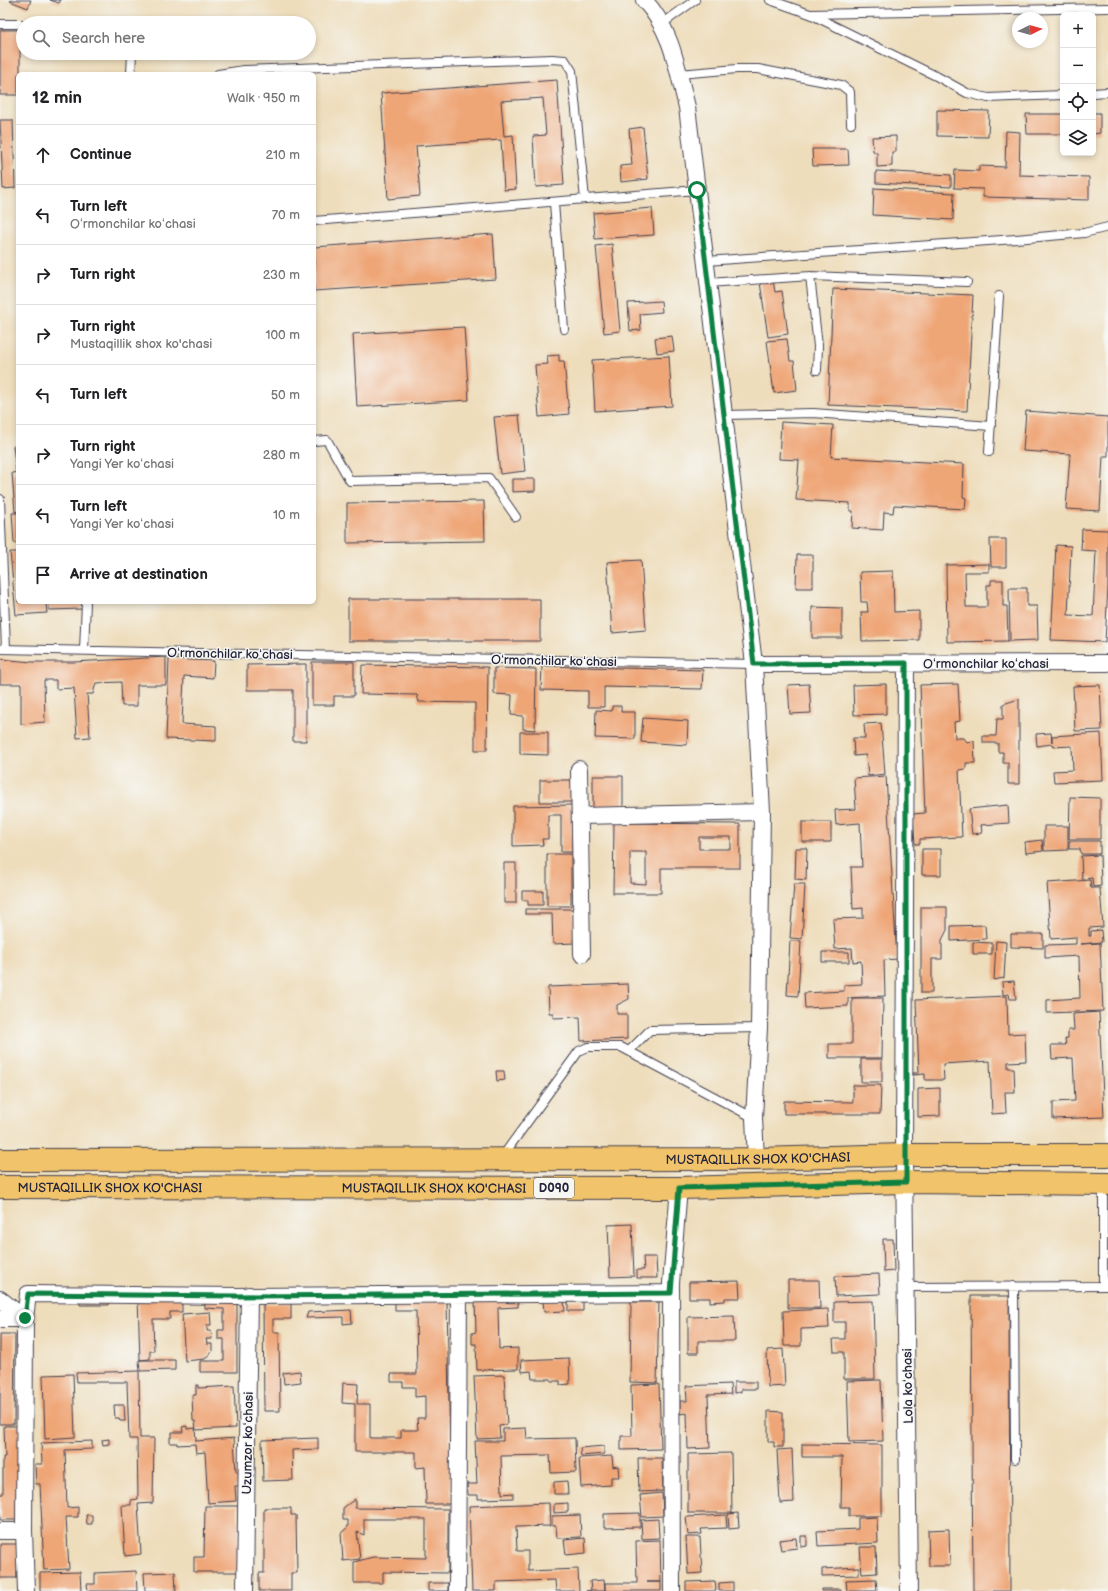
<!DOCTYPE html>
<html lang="en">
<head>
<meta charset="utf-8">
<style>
	:root { --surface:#fff; --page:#f6f6f6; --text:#202124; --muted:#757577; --line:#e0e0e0 }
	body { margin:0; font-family:"Balsamiq Sans",sans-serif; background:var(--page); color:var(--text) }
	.controls { position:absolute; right:12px; top:12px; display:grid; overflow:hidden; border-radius:6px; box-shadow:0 2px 6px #0003 }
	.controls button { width:36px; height:36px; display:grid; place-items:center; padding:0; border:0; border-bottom:1px solid var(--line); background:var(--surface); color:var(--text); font:20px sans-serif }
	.compass { position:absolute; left:1012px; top:12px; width:36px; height:36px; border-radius:50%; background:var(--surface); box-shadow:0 2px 6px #0003; rotate:85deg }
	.stop { position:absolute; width:12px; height:12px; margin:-9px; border:3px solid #0b8043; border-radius:50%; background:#fff }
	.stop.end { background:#0b8043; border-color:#fff; box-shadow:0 1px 4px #0008 }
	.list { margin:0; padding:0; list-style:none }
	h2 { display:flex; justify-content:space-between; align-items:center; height:52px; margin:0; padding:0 16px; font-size:17px }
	h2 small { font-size:13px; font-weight:400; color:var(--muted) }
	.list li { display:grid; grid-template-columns:26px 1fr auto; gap:12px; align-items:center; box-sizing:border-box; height:60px; padding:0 16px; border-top:1px solid var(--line) }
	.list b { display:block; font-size:15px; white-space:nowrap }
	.list p { margin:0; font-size:13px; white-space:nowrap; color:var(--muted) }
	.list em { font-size:13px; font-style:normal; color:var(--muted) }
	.icon { flex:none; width:22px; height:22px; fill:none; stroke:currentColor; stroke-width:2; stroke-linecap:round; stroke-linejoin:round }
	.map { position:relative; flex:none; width:1108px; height:1591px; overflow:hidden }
	.search { position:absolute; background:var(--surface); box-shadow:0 2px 6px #0003; left:16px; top:16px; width:300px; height:44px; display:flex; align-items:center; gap:10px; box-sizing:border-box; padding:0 14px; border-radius:22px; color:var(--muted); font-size:15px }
	.panel { position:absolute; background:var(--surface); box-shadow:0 2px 6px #0003; left:16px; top:72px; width:300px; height:532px; border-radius:6px }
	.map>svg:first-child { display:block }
</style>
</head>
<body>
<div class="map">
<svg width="1108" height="1591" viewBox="0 0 1108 1591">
	<rect width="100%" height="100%" fill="#f6f6f2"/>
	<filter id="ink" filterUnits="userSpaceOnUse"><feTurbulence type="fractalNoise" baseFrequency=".025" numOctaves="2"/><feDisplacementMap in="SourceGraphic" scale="8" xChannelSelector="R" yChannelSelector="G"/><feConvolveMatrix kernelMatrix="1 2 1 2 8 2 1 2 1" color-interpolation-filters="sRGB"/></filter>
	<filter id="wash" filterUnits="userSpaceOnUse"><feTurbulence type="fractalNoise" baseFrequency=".012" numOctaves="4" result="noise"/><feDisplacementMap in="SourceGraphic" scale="16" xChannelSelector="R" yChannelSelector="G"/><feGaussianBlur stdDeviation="0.9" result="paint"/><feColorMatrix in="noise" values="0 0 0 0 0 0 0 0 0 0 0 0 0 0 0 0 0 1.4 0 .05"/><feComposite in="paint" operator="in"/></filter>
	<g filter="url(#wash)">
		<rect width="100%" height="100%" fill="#edb"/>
		<g id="blocks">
			<path fill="#efa677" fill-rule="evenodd" d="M11,0H31L28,8L10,1Z
				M50,0H61L59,3Z
				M0,30H20V74H18V95H0Z
				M557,80L564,185L536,187L533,136L546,135L543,98L501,101L504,136L513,135L516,189L504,190L501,140L416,146L420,196L388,199L381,93Z
				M937,110L989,111L988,137L937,136Z
				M1093,113H1100V133L1093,134Z
				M1026,114H1063V134H1027Z
				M0,120H13L15,188L3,189Z
				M643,127L648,179L621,182L620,166L632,165L629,129Z
				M1006,131L1020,132L1019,175L1089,177V200L983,197V189L954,188L955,170L979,171V166L1005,167Z
				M896,136V152H892V166L877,167V153L873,151L872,137Z
				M812,149H848L849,165L813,166Z
				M876,171L951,175V187L876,183Z
				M874,188L954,193L953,220L873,215Z
				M652,208L654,235L595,239L593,213Z
				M493,234L496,279L314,291V247Z
				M612,244L620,331L604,333L596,246Z
				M773,280L775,292L782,291L788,334L768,337L760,282Z
				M833,289L973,295L967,411L828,405Z
				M661,301L662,312L640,314L641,330L630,331L628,303Z
				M464,327L469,400L357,407L353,334Z
				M672,336L674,351L657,353L655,338Z
				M787,339L790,361H794L797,390L774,393L767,341Z
				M559,355V361H564L569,414L539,417L535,365L548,364L547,356Z
				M669,356L672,406L595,411L592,360Z
				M1026,411L1108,417V456H1103L1100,511L1066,509L1070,454L1023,451Z
				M519,415L525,471L500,474L494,417Z
				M781,422L833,425L831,457L964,464L963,497L966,498L965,509L894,505L893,513L884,512L883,530L852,528L853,511H850V503L796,500L799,460L779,459Z
				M18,445V471H16L13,446Z
				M18,472V511L15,512L12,473Z
				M512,479H535V491L512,492Z
				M484,501L485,541L347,543V503Z
				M12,513H18V543H14Z
				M1082,529L1108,530V587L1105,642L1051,640L1056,545L1071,546L1068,615L1093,616L1096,551L1081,550Z
				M990,539H1006V567H991Z
				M10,552H18V602H46L47,613L16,615Z
				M797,555H813V588H796Z
				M641,560L646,630L612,633L607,562Z
				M989,564V572H965L966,607H987V585H991V580H1003V606H1007L1008,641L947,642L946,565Z
				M893,571L894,612L919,611V640L862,641L861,612H868L867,602H861L860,572Z
				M1009,588H1027V606H1037L1038,640L1010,641Z
				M348,599H540V641H348Z
				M49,602H82V609L49,610Z
				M812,607L842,608V638H812Z
				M166,657V685H137V706H122L121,682L96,683L93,694H87L90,737L77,738L74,688L56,689V680H44L45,722L21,724V684H0V659L32,662H73Z
				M169,659L214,661L213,678L184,676L182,724L216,726V741L166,739Z
				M312,662H354V696H334V705H312Z
				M306,664V741H293V690H247V665Z
				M362,665L488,667L487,750H475V703L419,702L417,695L361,694Z
				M542,666L703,670L702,689L604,687V707H588V691L541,690Z
				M494,668L536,669L535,730L523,729V716L511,715L512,695L494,694Z
				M809,684L811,713L790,714L788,685Z
				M886,684V714L854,715L853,685Z
				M958,684L960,721L954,722L955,738H964L967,742L974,741L975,763H966V769L959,770L962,837L920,839V844H915L913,814L925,813L920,685Z
				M1100,685L1102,730L1075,731L1073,686Z
				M1019,699V784H1008V763H1003V752H998V743H983V736H996L997,719H1003V704Z
				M612,706H621V712H635V739L595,738L596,710L612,711Z
				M643,718L688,721L687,745L641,742Z
				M881,723L885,774L868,776L866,755L854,756L853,738H865L864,724Z
				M520,732H548V755L520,754Z
				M1051,733L1052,742V736L1101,733L1103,780L1054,782L1053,771L1073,770L1072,746L1053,747L1052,744L1037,746L1036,734Z
				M593,776H623V809H593Z
				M886,776L897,959L884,960L885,996L848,998V1006L805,1008L804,993L844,991V985L862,984L861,961L853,962L852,948L835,949L833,919L863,918V908L853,909L851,867H862L860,823L836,825L835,810L856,809L854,778Z
				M540,780H573L572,802H540Z
				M1070,797L1100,798V839H1069Z
				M572,805V852H561V815H548V839H542L543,845L513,846V806Z
				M1008,805L1009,823L981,825L982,833L972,834L969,809Z
				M802,822H831V842H802Z
				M614,823L740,824V868H661V893H613ZM699,837H731V849H699ZM630,852H646V884L630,883Z
				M1044,826H1068V850L1044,851Z
				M1042,840L1043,851L1026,853L1025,842Z
				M1069,841H1100V854H1081L1080,849H1069Z
				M796,848H807L806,880L795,879Z
				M922,849H941V875H922Z
				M547,854H571V906H547Z
				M1100,855L1101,886L1093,887L1092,878L1082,879L1081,856Z
				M504,863H516V903H504Z
				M1090,880L1091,888H1100L1103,927L1089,928V936H1091V931L1101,930L1102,942L1081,944L1100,943L1103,1011L1047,1013V1000L1080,998L1079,956L1045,958V945L1076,944V937L1051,939L1047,883Z
				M794,884H805L802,939L790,938Z
				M522,891H543V905H528V900H522Z
				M921,907H947V930L942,940V959H932V993H921Z
				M525,909H574V943L553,944L552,914H525Z
				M985,925L986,939L951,941V926Z
				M1011,934H1043V948L1011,947Z
				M790,941H801L798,996L787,995Z
				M996,941L1006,942L1004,978L994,980Z
				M973,942L992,943V954H973Z
				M822,952H849V962H822Z
				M1014,981L1016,999H1010L1009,994L1003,995L1002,982Z
				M628,984L629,999L617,1005V1014H627V1039L581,1041L580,1017L553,1018V1013H549L548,987Z
				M1007,996L1008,1034L1025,1033L1026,1061L1008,1062V1068H1014L1015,1092H1005L1006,1113L992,1114L990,1061L943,1064L944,1080H925V1074L914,1075L913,1073H919L916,1000Z
				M852,998H883L882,1058H829V1044H852Z
				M1099,1012L1104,1117L1053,1119V1102L1075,1101L1073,1058L1052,1059L1051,1045H1066L1065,1039L1068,1038V1030H1074L1073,1014Z
				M861,1059H882V1082H861Z
				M496,1071H504L505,1080L497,1081Z
				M853,1085H881L880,1114H784V1101L853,1102Z
				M940,1088V1116L918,1117V1089Z
				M632,1224L634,1276L610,1277L608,1225Z
				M883,1239H893L894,1271L884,1272Z
				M643,1257H656L657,1278H637V1270H644Z
				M879,1274L880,1294L836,1296L835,1276Z
				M788,1280H819L820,1308H788Z
				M739,1281L740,1298H725V1301L710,1302V1298H689V1282Z
				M80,1296H109V1305H80Z
				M182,1296V1312H170V1319H153L154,1351H150V1359L140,1360L138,1297Z
				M237,1296V1372H200V1361H224V1339H218V1330H224V1309L205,1308V1297Z
				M971,1296H1009L1010,1591H973Z
				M518,1300V1307L498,1308L499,1349L518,1348V1369L477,1370L476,1344H472V1333L476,1332L475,1301Z
				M564,1300L565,1311L544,1312L543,1302Z
				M583,1300V1311H568V1301Z
				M447,1301L451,1504H426L425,1467L416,1468V1452H355V1404L342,1403L343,1383L358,1384L357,1404H370V1438H401V1430H418L417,1418H425V1396L415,1397V1387H403V1382H391V1374H417L416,1311H395V1302Z
				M873,1301L875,1379H844V1352H834L833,1339H845V1322H834V1302Z
				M631,1302H659L657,1383L630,1382Z
				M291,1303V1319H273V1332H279L280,1411H264L263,1304Z
				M828,1309L829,1328L801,1329V1346H784L783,1311Z
				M351,1310L352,1323L343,1324V1317L306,1318L308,1312Z
				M210,1312L211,1325H207V1331H211L212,1339H206L207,1344H212V1351L205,1359L185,1361L182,1314Z
				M734,1316L735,1341H698V1353H688V1317Z
				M0,1334H15L14,1424H0Z
				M783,1349L785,1386L768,1387L767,1350Z
				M569,1358L570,1384L560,1385V1381H551V1379H532L531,1371L522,1372L521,1360Z
				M139,1360H175V1370L140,1371Z
				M139,1371L140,1438H154L153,1503L138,1504L141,1554L125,1556L122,1505H131V1500L138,1499L137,1439H129L127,1382H77L76,1373Z
				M300,1371L301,1382L284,1384L283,1373Z
				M73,1374L75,1437L45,1439L43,1375Z
				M504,1375L507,1425L499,1426L500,1438L477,1439L474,1376Z
				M881,1380L883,1441L849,1442L847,1381Z
				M734,1382H756V1389H741V1392L734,1393Z
				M659,1384L661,1449L621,1450V1436H632L631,1385Z
				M730,1384L731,1394L708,1395L710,1448L688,1449L687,1413L680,1414V1401H687L686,1386Z
				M196,1385H198V1388L234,1386L236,1428L196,1430L195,1421H193L192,1395H196Z
				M114,1405H124L125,1421H120L119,1418H115Z
				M768,1411L783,1412V1447H774V1442H768Z
				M4,1426H20L17,1520H0V1494H3V1457H5Z
				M187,1426V1429L195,1428L196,1441L234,1438L236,1472H240L241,1486H235L236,1501L208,1503L205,1452L196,1453L195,1444L177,1445V1443H170V1437H172V1432H183L182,1427Z
				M526,1428L527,1439L575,1438L576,1472L551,1473L550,1455L501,1456L502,1494L513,1493V1498L478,1499V1495H468L467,1484H477L475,1441H503V1429Z
				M318,1438V1449L292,1450L293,1480L263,1481L262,1440Z
				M109,1439V1444L103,1445L102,1440Z
				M92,1441V1449L65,1450L67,1508L78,1507V1517H66L69,1569L44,1570L40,1484H36L35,1464H42L41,1443Z
				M802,1444L882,1445V1516H849V1507H841L842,1457H802Z
				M604,1446V1454L581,1456L580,1448Z
				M792,1449L794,1502L780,1503L777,1450Z
				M731,1453L732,1513H688V1454Z
				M612,1456L613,1467L618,1466L619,1477H611V1485L581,1487L579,1458Z
				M638,1458H662L663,1491L639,1492Z
				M567,1481L568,1494H554V1482Z
				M662,1493L663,1516L642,1517L640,1495Z
				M355,1499V1508L448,1509V1573L383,1572V1583H354V1562L373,1557L426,1558V1519H364V1535L357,1532L360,1559L343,1561L341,1533L348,1527V1520H343V1508Z
				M549,1503L550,1526L516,1527L517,1551H528V1571L578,1569L579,1591H556L555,1580L496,1582V1591H472L469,1506Z
				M568,1503V1512L554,1513V1504Z
				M205,1506H238V1572H194V1557H204Z
				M264,1508H291V1515H296L297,1573H291V1591H259V1573H264Z
				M640,1513V1527L604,1528V1514Z
				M738,1513L739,1528L729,1529L728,1514Z
				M86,1515H92V1524H87Z
				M580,1515L581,1537L557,1538L556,1526H552V1516Z
				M726,1515L727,1528L701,1529L702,1534L688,1535L686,1517Z
				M877,1517L878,1543L818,1546L817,1531L858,1529V1518Z
				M658,1519L659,1538L642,1539L641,1520Z
				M949,1529L950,1566H929L928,1530Z
				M801,1536H807V1546L801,1547Z
				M686,1537H700L702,1573L688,1574Z
				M585,1538L586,1553L566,1555L564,1540Z
				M796,1538L797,1548L781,1550L779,1540Z
				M660,1540L661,1582H646H661V1591H605V1583H637L636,1541Z
				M0,1544H17V1578H0Z
				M860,1547H876L877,1573L862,1574Z
				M859,1567V1575L822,1576V1569Z
				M136,1571L137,1591H88L87,1584H95V1573Z
				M80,1572L81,1591H40V1573Z
				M175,1572L176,1591H145L144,1573Z
				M876,1579L877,1591H847L846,1580Z
				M604,1580L605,1591H586L591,1590L590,1581Z
				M715,1581L716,1591H686V1582Z
				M733,1582V1591H719V1583Z
				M428,1583H448V1591H428Z
				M821,1589H841V1591H821Z"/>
		</g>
	</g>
	<g filter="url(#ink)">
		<use href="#blocks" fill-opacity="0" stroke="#413e4e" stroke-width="1"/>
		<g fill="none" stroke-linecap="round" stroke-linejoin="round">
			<defs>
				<path id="lane" d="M770,0L810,14L938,77L967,93L988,98L1063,95
					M811,14L1108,8
					M0,24H23
					M662,24L695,0
					M131,74L132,53
					M218,74L244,70L552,59L565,60L572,71L585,199
					M679,74L737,69H758L841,85L850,92L851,124
					M1093,93L1108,92
					M554,203L564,329
					M314,221L697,190
					M706,261L1016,239L1084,233L1108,227
					M810,276L818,346L817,370
					M708,283L810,276L967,282
					M725,415L813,413L991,426
					M314,441L327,440L350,481L489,478L516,517
					M989,452L999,296
					M0,499L6,649
					M0,649L754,664
					M84,650L86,602
					M630,1050L650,1030L759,1028
					M502,1157L579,1051L588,1047H621L754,1118
					M1103,1185V1286
					M1014,1286L1015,1459
					M907,1287L1108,1286"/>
				<path id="street" d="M644,0C672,30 677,68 687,107L754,664L762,812L759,1028L754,1118L756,1159
					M906,663L904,1155L909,1591
					M754,664L1108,663
					M579,769L582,954
					M581,816L762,812
					M0,1299L25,1319L24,1531L26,1591
					M0,1319H25L28,1294L237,1296L671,1293
					M0,1531H24
					M245,1591L249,1295
					M457,1591L459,1295
					M672,1591L671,1283L679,1188"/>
				<g id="primary">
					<path id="s1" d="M0,1160L756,1159L904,1155H1108"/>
					<path id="s2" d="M0,1187L679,1188L906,1182L1108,1184"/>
				</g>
			</defs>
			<use href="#lane" stroke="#413e4e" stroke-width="10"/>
			<use href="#street" stroke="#413e4e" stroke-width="18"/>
			<use href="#primary" stroke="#413e4e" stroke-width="24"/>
			<use href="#lane" stroke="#fff" stroke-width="8"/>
			<use href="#street" stroke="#fff" stroke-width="16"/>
			<use href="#primary" stroke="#f1c36a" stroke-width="22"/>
		</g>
	</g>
	<g fill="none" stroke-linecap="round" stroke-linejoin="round" filter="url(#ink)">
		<path stroke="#0b8043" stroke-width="5" d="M25,1318L28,1294L236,1296L671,1293L679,1188L906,1182V663L754,664L697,190"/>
	</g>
	<g text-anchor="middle" stroke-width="3" stroke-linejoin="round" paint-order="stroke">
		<rect fill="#f6f6f2" stroke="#626272" stroke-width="1" x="534" y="1178" width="40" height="20" rx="3"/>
		<g font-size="12" font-weight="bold" fill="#22223b">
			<text x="554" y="1192">D090</text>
		</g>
		<g font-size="13" fill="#22223b" stroke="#f6f6f2">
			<text transform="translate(230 653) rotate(1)" y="5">Oʻrmonchilar koʻchasi</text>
			<text transform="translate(554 660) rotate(1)" y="5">Oʻrmonchilar koʻchasi</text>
			<text x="986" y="668">Oʻrmonchilar koʻchasi</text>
			<text dy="5" stroke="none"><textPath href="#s1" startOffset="758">MUSTAQILLIK SHOX KO'CHASI</textPath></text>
			<text dy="5" stroke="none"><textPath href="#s2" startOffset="110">MUSTAQILLIK SHOX KO'CHASI</textPath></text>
			<text dy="5" stroke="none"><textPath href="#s2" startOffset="434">MUSTAQILLIK SHOX KO'CHASI</textPath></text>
			<text transform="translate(907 1386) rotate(-91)" y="5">Lola koʻchasi</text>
			<text transform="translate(247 1443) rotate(-89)" y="5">Uzumzor koʻchasi</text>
		</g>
	</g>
</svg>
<div class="controls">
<button>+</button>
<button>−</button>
<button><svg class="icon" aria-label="locate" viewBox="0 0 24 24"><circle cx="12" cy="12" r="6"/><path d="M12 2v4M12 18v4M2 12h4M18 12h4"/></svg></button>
<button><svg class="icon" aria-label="layers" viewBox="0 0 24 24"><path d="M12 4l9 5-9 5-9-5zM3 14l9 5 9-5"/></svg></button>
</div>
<svg class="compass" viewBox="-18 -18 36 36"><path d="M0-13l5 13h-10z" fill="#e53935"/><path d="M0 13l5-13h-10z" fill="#757577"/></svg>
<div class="stop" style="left:697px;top:190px"></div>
<div class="stop end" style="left:25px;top:1318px"></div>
<div class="search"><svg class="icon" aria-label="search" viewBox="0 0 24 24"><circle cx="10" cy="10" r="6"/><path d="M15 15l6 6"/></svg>Search here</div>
<section class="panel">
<h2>12 min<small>Walk · 950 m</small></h2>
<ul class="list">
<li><svg class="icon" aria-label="ahead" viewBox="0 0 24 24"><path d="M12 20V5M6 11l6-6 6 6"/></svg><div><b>Continue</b></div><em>210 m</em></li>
<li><svg class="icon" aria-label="left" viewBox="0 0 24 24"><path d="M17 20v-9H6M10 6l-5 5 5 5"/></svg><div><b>Turn left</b><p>Oʻrmonchilar koʻchasi</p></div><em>70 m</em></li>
<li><svg class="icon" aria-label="right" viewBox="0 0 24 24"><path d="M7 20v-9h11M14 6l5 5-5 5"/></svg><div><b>Turn right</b></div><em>230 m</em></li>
<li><svg class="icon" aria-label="right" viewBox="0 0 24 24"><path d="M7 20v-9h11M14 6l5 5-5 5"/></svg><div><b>Turn right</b><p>Mustaqillik shox ko'chasi</p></div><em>100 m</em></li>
<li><svg class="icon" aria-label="left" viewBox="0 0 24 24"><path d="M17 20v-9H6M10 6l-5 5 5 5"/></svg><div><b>Turn left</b></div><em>50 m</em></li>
<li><svg class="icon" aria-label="right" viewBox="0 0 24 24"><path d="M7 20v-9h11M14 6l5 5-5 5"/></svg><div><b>Turn right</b><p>Yangi Yer koʻchasi</p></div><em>280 m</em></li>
<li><svg class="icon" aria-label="left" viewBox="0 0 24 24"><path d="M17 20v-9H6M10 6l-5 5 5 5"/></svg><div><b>Turn left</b><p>Yangi Yer koʻchasi</p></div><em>10 m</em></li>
<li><svg class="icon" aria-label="arrive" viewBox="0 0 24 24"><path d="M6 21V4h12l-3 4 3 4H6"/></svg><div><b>Arrive at destination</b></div></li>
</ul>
</section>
</div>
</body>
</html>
